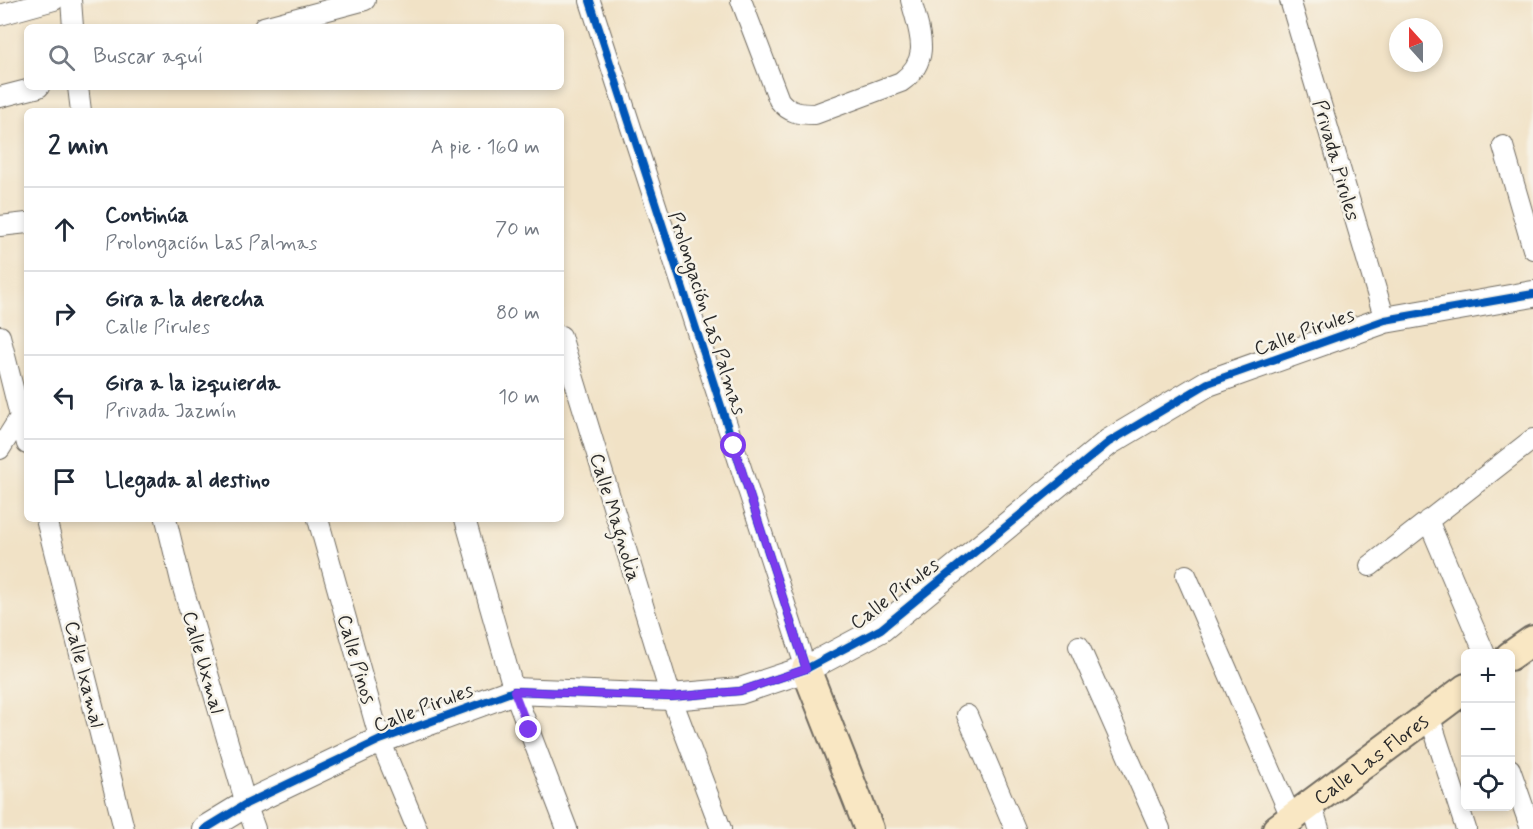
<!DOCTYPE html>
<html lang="es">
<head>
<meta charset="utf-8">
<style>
	:root { --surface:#fff; --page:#f2f2f3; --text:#1f2937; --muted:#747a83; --line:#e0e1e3 }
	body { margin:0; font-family:Mynerve,sans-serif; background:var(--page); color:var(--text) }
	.controls { position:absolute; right:18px; bottom:18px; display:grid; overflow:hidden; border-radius:9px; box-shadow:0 3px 9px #0003 }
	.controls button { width:54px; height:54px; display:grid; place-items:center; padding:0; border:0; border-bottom:2px solid var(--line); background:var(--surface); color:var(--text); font:30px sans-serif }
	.compass { position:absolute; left:1389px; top:18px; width:54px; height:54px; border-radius:50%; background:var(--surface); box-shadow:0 3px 9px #0003; rotate:339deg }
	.stop { position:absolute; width:18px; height:18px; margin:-14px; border:4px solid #7c3aed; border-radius:50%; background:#fff }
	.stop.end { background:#7c3aed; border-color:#fff; box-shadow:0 2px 6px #0008 }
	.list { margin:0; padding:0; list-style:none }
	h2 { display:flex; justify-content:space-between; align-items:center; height:78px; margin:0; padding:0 24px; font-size:26px }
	h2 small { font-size:20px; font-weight:400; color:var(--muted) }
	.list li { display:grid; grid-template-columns:39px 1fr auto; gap:18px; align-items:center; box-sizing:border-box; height:84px; padding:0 24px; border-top:2px solid var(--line) }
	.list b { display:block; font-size:22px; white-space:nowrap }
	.list p { margin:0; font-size:20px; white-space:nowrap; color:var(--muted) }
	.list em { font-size:20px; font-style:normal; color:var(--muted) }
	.icon { flex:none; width:33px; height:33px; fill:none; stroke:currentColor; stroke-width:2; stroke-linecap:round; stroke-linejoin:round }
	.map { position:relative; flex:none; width:1533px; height:829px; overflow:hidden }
	.search { position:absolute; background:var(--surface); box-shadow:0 3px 9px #0003; left:24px; top:24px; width:540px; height:66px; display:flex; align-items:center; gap:15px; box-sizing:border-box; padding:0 21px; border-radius:9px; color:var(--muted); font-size:22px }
	.panel { position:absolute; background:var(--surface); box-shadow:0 3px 9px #0003; left:24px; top:108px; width:540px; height:414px; border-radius:9px }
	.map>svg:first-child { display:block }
</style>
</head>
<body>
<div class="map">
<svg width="1533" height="829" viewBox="0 0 1533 829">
	<rect width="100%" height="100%" fill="#f7f3e8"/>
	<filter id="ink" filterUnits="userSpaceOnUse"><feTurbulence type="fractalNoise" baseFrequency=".0167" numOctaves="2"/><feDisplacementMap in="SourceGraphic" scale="12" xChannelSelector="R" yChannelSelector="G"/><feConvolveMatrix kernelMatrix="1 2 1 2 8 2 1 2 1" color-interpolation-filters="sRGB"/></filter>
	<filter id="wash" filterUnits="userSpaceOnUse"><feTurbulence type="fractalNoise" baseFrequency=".008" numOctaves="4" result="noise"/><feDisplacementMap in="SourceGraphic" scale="24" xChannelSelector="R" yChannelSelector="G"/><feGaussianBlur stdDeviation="1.35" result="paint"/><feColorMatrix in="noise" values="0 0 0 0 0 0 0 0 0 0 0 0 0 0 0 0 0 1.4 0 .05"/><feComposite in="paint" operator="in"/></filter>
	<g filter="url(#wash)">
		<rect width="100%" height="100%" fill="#f1e2c6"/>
	</g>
	<g filter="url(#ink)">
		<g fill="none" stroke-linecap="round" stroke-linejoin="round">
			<defs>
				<path id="minor" d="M71,0L73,27
					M741,0L779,100C789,113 799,114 815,114L901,82C933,59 919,32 911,0
					M1290,0L1385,320
					M590,1L806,669
					M0,15L54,0
					M264,27L365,0
					M78,87L81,111
					M0,97L39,87
					M1503,146L1533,249
					M0,226L27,223
					M0,336L27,444
					M561,336L671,697L721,829
					M0,449L20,417
					M46,519L124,829
					M166,519L181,581L246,804L255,829
					M318,519L380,740L417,829
					M465,519L514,691L567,829
					M1428,520L1485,654
					M1370,566L1533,439
					M1186,575L1291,817
					M1079,646L1160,829
					M967,715L1015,829
					M1429,715L1466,829
					M1510,769L1531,829
					M1311,803L1319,829"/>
				<path id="tertiary" d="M205,829L246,804L380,740L514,691L671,697L740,691L806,669L881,629L1109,442L1208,383L1385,320L1533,294"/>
				<g id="secondary">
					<path d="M1510,656L1533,640"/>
					<path d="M806,669L869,829"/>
					<path id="s1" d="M1277,829L1466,688"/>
				</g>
			</defs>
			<use href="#minor" stroke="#706b61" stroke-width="22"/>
			<use href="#tertiary" stroke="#706b61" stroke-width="28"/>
			<use href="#secondary" stroke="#706b61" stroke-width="32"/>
			<use href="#minor" stroke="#fff" stroke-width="20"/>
			<use href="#tertiary" stroke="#fff" stroke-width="26"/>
			<use href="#secondary" stroke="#f9e7c3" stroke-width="28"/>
			<defs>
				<path id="cycleway" d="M590,1L806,669
					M205,829L246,804L380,740L514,691L671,697L740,691L806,669L881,629L1109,442L1208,383L1385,320L1533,294"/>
			</defs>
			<use href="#cycleway" stroke="#f7f3e8" stroke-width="11"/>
			<use href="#cycleway" stroke="#0057b8" stroke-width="8"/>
		</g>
	</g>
	<g fill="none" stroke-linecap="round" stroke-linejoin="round" filter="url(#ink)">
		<path stroke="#7c3aed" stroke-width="8" d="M529,730L514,691L671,697L740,691L806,669L734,446"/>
	</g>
	<g text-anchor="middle" stroke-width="5" stroke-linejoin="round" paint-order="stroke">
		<g font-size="20" fill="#2b2b2b" stroke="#f7f3e8">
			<text transform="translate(1337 160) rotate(74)" y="7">Privada Pirules</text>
			<text transform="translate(708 313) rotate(72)" y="7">Prolongación Las Palmas</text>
			<text transform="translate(1304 331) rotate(-20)" y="7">Calle Pirules</text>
			<text transform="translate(616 517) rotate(73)" y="7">Calle Magnolia</text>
			<text transform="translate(894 593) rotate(-37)" y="7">Calle Pirules</text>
			<text transform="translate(357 659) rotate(74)" y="7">Calle Pinos</text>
			<text transform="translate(204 662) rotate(74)" y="7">Calle Uxmal</text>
			<text transform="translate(85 674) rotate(76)" y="7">Calle Ixamal</text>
			<text transform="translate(423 707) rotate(-21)" y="7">Calle Pirules</text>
			<text dy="7" stroke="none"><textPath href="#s1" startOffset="117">Calle Las Flores</textPath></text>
		</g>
	</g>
</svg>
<div class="controls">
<button>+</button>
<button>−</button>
<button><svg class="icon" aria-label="locate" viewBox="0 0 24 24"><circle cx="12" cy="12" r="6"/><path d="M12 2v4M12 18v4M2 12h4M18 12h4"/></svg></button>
</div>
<svg class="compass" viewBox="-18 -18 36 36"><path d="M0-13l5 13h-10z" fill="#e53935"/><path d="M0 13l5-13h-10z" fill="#747a83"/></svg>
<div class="stop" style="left:734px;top:446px"></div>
<div class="stop end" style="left:529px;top:730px"></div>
<div class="search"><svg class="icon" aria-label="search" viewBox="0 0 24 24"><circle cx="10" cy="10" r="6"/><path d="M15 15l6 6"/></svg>Buscar aquí</div>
<section class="panel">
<h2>2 min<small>A pie · 160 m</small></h2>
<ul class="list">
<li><svg class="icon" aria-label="ahead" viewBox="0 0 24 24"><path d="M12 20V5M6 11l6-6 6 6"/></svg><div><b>Continúa</b><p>Prolongación Las Palmas</p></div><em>70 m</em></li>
<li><svg class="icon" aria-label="right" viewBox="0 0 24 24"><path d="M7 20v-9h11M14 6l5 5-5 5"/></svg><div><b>Gira a la derecha</b><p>Calle Pirules</p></div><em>80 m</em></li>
<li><svg class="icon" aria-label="left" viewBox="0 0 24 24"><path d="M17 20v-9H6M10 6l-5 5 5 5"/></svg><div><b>Gira a la izquierda</b><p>Privada Jazmín</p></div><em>10 m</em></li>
<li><svg class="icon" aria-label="arrive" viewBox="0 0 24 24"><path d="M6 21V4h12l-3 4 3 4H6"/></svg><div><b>Llegada al destino</b></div></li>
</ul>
</section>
</div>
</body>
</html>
